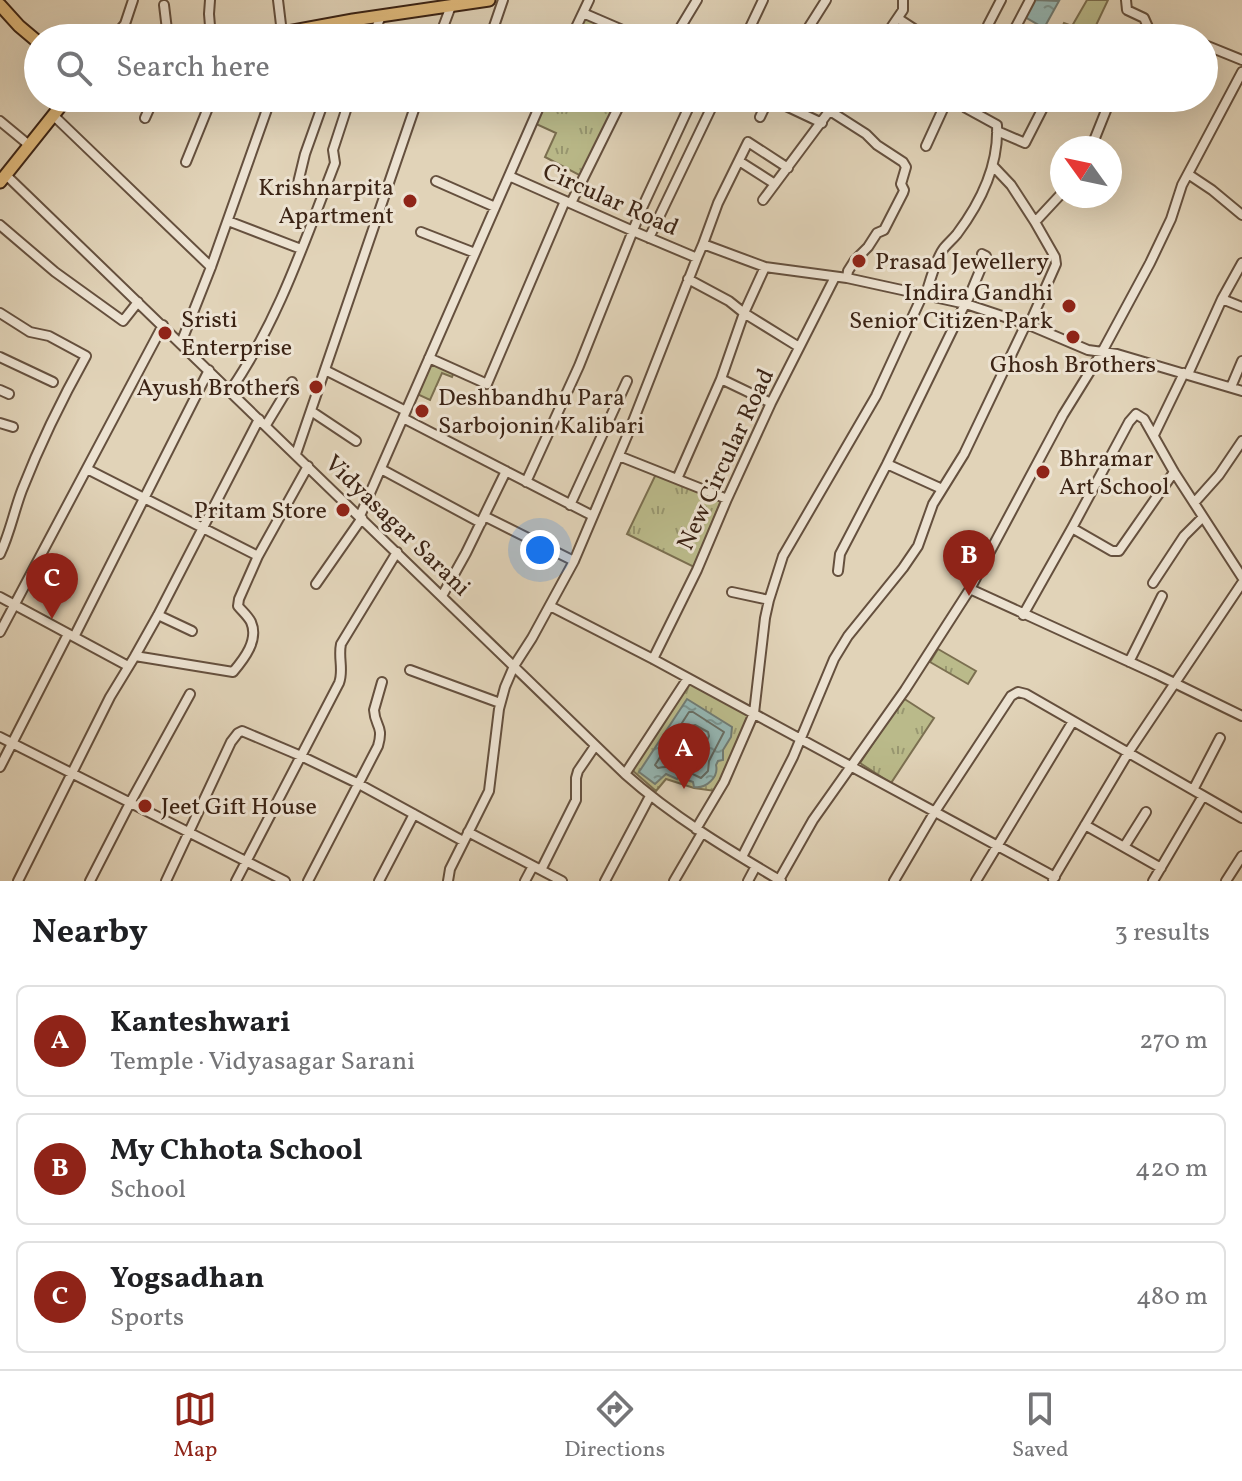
<!DOCTYPE html>
<html lang="en">
<head>
<meta charset="utf-8">
<style>
	:root { --surface:#fff; --page:#f6f6f6; --text:#202124; --muted:#757577; --line:#e0e0e0; --accent:#8f2418 }
	body { margin:0; font-family:Vollkorn,serif; background:var(--page); color:var(--text) }
	.compass { position:absolute; left:1050px; top:136px; width:72px; height:72px; border-radius:50%; background:var(--surface); box-shadow:0 8px 32px #0002; rotate:303deg }
	.you { position:absolute; left:540px; top:550px; width:28px; height:28px; margin:-20px; border:6px solid #fff; border-radius:50%; background:#1a73e8; box-shadow:0 0 0 12px #1a73e833 }
	.badge { display:grid; place-items:center; width:52px; height:52px; border-radius:50%; background:var(--accent); color:#fff; font-size:26px; font-weight:700 }
	.pin { position:absolute; translate:-50% -66px; filter:drop-shadow(0 2px 4px #0008) }
	.pin::after { content:''; position:absolute; top:42px; width:28px; height:24px; background:inherit; clip-path:polygon(0 0,100% 0,50% 100%) }
	.list { margin:0; padding:0; list-style:none }
	h2 { display:flex; justify-content:space-between; align-items:center; height:104px; margin:0; padding:0 32px; font-size:34px }
	h2 small { font-size:26px; font-weight:400; color:var(--muted) }
	.list li { display:grid; grid-template-columns:52px 1fr auto; gap:24px; align-items:center; box-sizing:border-box; height:112px; margin:0 16px 16px; padding:0 16px; border:2px solid var(--line); border-radius:12px }
	.list b { display:block; font-size:30px; white-space:nowrap }
	.list p { margin:0; font-size:26px; white-space:nowrap; color:var(--muted) }
	.list em { font-size:26px; font-style:normal; color:var(--muted) }
	.icon { flex:none; width:44px; height:44px; fill:none; stroke:currentColor; stroke-width:2; stroke-linecap:round; stroke-linejoin:round }
	.map { position:relative; flex:none; width:1242px; height:881px; overflow:hidden }
	.search { position:absolute; background:var(--surface); box-shadow:0 8px 32px #0002; left:24px; right:24px; top:24px; height:88px; display:flex; align-items:center; gap:20px; box-sizing:border-box; padding:0 28px; border-radius:44px; color:var(--muted); font-size:30px }
	.sheet { height:488px; background:var(--surface) }
	nav { display:flex; justify-content:space-around; align-items:center; box-sizing:border-box; height:112px; border-top:2px solid var(--line); background:var(--surface); font-size:22px; color:var(--muted) }
	nav a { display:grid; justify-items:center; gap:4px }
	nav .on { color:var(--accent) }
	.map>svg:first-child { display:block }
</style>
</head>
<body>
<div class="map">
<svg width="1242" height="881" viewBox="0 0 1242 881">
	<defs>
		<pattern id="park-tufts" width="24" height="20" patternUnits="userSpaceOnUse" patternTransform="scale(2)"><rect width="24" height="20" fill="#baba8a"/><path d="M3 7l-1-3M5 7V3M7 7l1-3M15 17l-1-3M17 17v-4M19 17l1-3" fill="none" stroke="#989770"/></pattern>
		<pattern id="water-ripples" width="26" height="14" patternUnits="userSpaceOnUse" patternTransform="scale(2)"><rect width="26" height="14" fill="#95b7b4"/><path d="M2 4q2-2 4 0t4 0M15 11q2-2 4 0t4 0" fill="none" stroke="#7b9591"/></pattern>
	</defs>
	<rect width="100%" height="100%" fill="#e1d3b8"/>
	<filter id="stains"><feTurbulence type="fractalNoise" baseFrequency=".0025" numOctaves="4"/><feColorMatrix values="0 0 0 0 .2 0 0 0 0 .09 0 0 0 0 .02 0 0 0 .5 -.17"/></filter>
	<radialGradient id="worn" r=".72"><stop offset=".6" stop-color="#630" stop-opacity="0"/><stop offset="1" stop-color="#630" stop-opacity=".3"/></radialGradient>
	<path fill="#baba8a" stroke="#7b6f50" stroke-width="2" d="M431,362L454,372L452,377L442,373L430,400L415,393Z"/>
	<path fill="url(#park-tufts)" stroke="#7b6f50" stroke-width="2" d="M1087,0H1108L1090,38H1057L1064,23L1072,26Z
		M585,15L632,38H574Z
		M546,98H618L581,176L545,157L556,133L534,123Z
		M656,474L722,499L694,567L627,534Z
		M938,649L976,671L968,684L930,662Z
		M689,682L748,715L747,725L715,791L694,788L666,779L656,791L632,770Z
		M903,698L934,718L891,783L860,763Z"/>
	<path fill="url(#water-ripples)" stroke="#717c74" stroke-width="2" d="M1034,0L1059,1L1044,28L1025,17Z
		M687,699L732,727L731,737L723,750V760L718,761L716,765C719,777 706,789 694,787L693,782L679,777L677,779L666,774L655,784L639,772Z"/>
	<g fill="none" stroke-linecap="round" stroke-linejoin="round">
		<path stroke="#686e64" stroke-width="2" d="M689,712H693L724,732L709,761L708,771L701,778C688,771 672,764 658,768L655,765Z
			M695,725L708,732L709,736L698,761L695,763L676,758L673,754L691,726Z"/>
		<defs>
			<path id="minor" d="M210,0L209,14L211,38
				M278,0L282,33
				M1126,0L1127,10L1144,18L1148,27L1143,38
				M164,5L168,38
				M583,13L641,38
				M899,19L928,38
				M988,25L1001,0
				M113,38L125,24L133,0
				M347,38L353,20
				M372,38L381,16
				M439,38L451,6
				M490,38L503,0
				M571,38L589,0
				M674,38L697,0
				M745,38L763,0
				M802,38L826,0
				M884,38L903,10V0
				M1010,38L1030,0
				M1204,48L1205,45L1242,60
				M769,98L822,123
				M830,111L866,134L877,145L903,162L906,167L901,184L904,190L903,193L884,230L877,233L868,247L855,260L848,271L847,278
				M972,111L979,98
				M53,115L211,267
				M760,117L769,98
				M145,118L154,98
				M0,121L29,145
				M997,131L1025,143L1048,98
				M926,146L948,98
				M1091,148L1111,98
				M739,161L775,184
				M186,162L212,98
				M993,166L1011,185L1035,222
				M1188,174L1212,190L1242,215
				M6,175L625,774C672,816 727,849 781,881
				M509,176L633,231L697,258L703,244L765,267L847,278L966,304L1029,325L1088,350L1117,354L1242,391
				M436,181L495,207
				M297,187L305,154L325,98
				M763,200L839,98
				M571,203L623,98
				M228,221L301,249
				M0,225L55,272L123,321L138,302
				M421,232L475,253
				M649,238L716,98
				M703,244L718,203L748,142L788,168
				M765,267L744,313L799,347
				M926,294C930,281 936,258 944,248C948,243 953,239 957,234C981,202 999,165 997,125L966,108L955,98
				M1222,299L1242,307
				M966,304L986,256L982,254
				M0,313L30,332L49,336L86,356C62,399 40,444 22,490C14,511 10,533 0,554
				M1029,325L1056,264L1055,257L1035,222L1062,193
				M181,343L211,267L271,98
				M0,357L53,382
				M429,358L487,384L565,201
				M325,370L406,411
				M1188,374L1222,299L1242,263
				M721,379L771,403
				M1231,387L1242,361
				M0,390L9,394
				M230,391C278,322 305,240 335,163L333,150L350,98
				M311,411L356,441
				M403,418L593,516
				M0,423L13,427
				M266,425L292,382
				M1154,435L1184,373
				M296,454L418,98
				M619,456L727,499
				M887,464L942,489
				M87,469L258,556
				M381,469L481,523
				M677,479L721,379L744,313L729,301L688,279
				M526,482L579,366L642,208L693,98
				M1194,503L1219,475L1242,441
				M570,505L627,381
				M360,516L543,98
				M484,516L574,561
				M1072,528L1112,551H1119L1174,472
				M838,571L840,554L887,464L965,304
				M1153,583L1184,536L1203,517
				M316,584L362,518
				M970,589L1156,674L1242,716
				M732,592L769,600
				M442,596L466,553L506,471
				M0,597L128,666
				M550,606L653,659L1055,877
				M158,615L192,631
				M1023,615L1072,528L1129,422L1136,414L1144,419L1174,472L1242,577
				M0,632L163,325
				M74,637L209,370
				M135,656L233,672C244,659 259,640 251,622C248,616 242,611 238,606L239,599L258,556L308,466
				M653,659L697,570L727,499L771,403L835,277
				M1129,662L1162,596
				M410,670L500,703
				M0,737L285,881
				M0,767L68,634
				M625,774L688,678
				M1193,790L1220,738
				M1085,825L1161,868
				M696,829L724,782L754,713L765,618L769,600L783,556L876,396L923,294
				M468,832L562,881
				M1124,847L1146,812
				M742,857L793,757L834,659L848,636L903,568L918,546L933,504L964,454L1026,324
				M541,870L576,800V778L578,771L595,746
				M1053,879L1128,753L1242,583
				M779,880L813,820L905,690L970,589L1063,415L1102,352L1150,263L1171,219L1182,185L1242,72
				M18,881L110,697L135,656L158,615L259,419
				M90,881L130,803L190,694
				M166,881L231,742L238,733L242,731L301,756L357,783L463,841
				M236,881L339,683C344,670 338,658 341,644L397,552
				M308,881L378,746C384,725 375,727 374,710L382,682
				M379,881L414,814
				M448,881L450,869L489,791L499,709L505,687L514,666L532,638L574,561L630,429L697,258
				M525,881L533,866
				M605,881L650,796
				M674,881L702,833
				M748,881L756,866
				M894,881L934,813L1011,696L1018,692L1026,694L1242,818
				M976,881L1073,721
				M1153,881L1203,796
				M1226,881L1242,856"/>
			<path id="major" d="M0,5L19,26L38,42
				M255,38L353,20L489,0
				M0,182L67,98"/>
		</defs>
		<use href="#minor" stroke="#65503e" stroke-width="12"/>
		<use href="#major" stroke="#3c2415" stroke-width="15"/>
		<use href="#minor" stroke="#ece2d1" stroke-width="8"/>
		<use href="#major" stroke="#e0ba7c" stroke-width="11"/>
	</g>
	<g fill="#8f2418" stroke="#ece2d1" stroke-width="3">
		<circle cx="410" cy="201" r="8"/>
		<circle cx="859" cy="261" r="8"/>
		<circle cx="1069" cy="306" r="8"/>
		<circle cx="165" cy="333" r="8"/>
		<circle cx="1073" cy="337" r="8"/>
		<circle cx="316" cy="387" r="8"/>
		<circle cx="422" cy="411" r="8"/>
		<circle cx="1043" cy="472" r="8"/>
		<circle cx="343" cy="510" r="8"/>
		<circle cx="145" cy="806" r="8"/>
	</g>
	<g text-anchor="middle" stroke-width="6" stroke-linejoin="round" paint-order="stroke">
		<g font-size="24" fill="#3c2415" stroke="#ece2d1" text-anchor="start">
			<text x="394" y="195" text-anchor="end">Krishnarpita<tspan x="394" dy="28">Apartment</tspan></text>
			<text x="875" y="269">Prasad Jewellery</text>
			<text x="1053" y="300" text-anchor="end">Indira Gandhi<tspan x="1053" dy="28">Senior Citizen Park</tspan></text>
			<text x="181" y="327">Sristi<tspan x="181" dy="28">Enterprise</tspan></text>
			<text x="1073" y="372" text-anchor="middle">Ghosh Brothers</text>
			<text x="300" y="395" text-anchor="end">Ayush Brothers</text>
			<text x="438" y="405">Deshbandhu Para<tspan x="438" dy="28">Sarbojonin Kalibari</tspan></text>
			<text x="1059" y="466">Bhramar<tspan x="1059" dy="28">Art School</tspan></text>
			<text x="327" y="518" text-anchor="end">Pritam Store</text>
			<text x="161" y="814">Jeet Gift House</text>
		</g>
		<g font-size="24" fill="#3c2415" stroke="#ece2d1">
			<text transform="translate(611 199) rotate(24)" y="8">Circular Road</text>
			<text transform="translate(725 459) rotate(-65)" y="8">New Circular Road</text>
			<text transform="translate(398 525) rotate(44)" y="8">Vidyasagar Sarani</text>
		</g>
	</g>
	<rect width="100%" height="100%" filter="url(#stains)"/>
	<rect width="100%" height="100%" fill="url(#worn)"/>
</svg>
<svg class="compass" viewBox="-18 -18 36 36"><path d="M0-13l5 13h-10z" fill="#e53935"/><path d="M0 13l5-13h-10z" fill="#757577"/></svg>
<div class="you"></div>
<div class="pin badge" style="left:684px;top:789px">A</div>
<div class="pin badge" style="left:969px;top:596px">B</div>
<div class="pin badge" style="left:52px;top:619px">C</div>
<div class="search"><svg class="icon" aria-label="search" viewBox="0 0 24 24"><circle cx="10" cy="10" r="6"/><path d="M15 15l6 6"/></svg>Search here</div>
</div>
<section class="sheet">
<h2>Nearby<small>3 results</small></h2>
<ul class="list">
<li><span class="badge">A</span><div><b>Kanteshwari</b><p>Temple · Vidyasagar Sarani</p></div><em>270 m</em></li>
<li><span class="badge">B</span><div><b>My Chhota School</b><p>School</p></div><em>420 m</em></li>
<li><span class="badge">C</span><div><b>Yogsadhan</b><p>Sports</p></div><em>480 m</em></li>
</ul>
</section>
<nav>
<a class="on"><svg class="icon" aria-label="map" viewBox="0 0 24 24"><path d="M3 6l6-2 6 2 6-2v14l-6 2-6-2-6 2zM9 4v14M15 6v14"/></svg>Map</a>
<a><svg class="icon" aria-label="directions" viewBox="0 0 24 24"><path d="M12 3l9 9-9 9-9-9zM9 14v-3h6M13 9l2 2-2 2"/></svg>Directions</a>
<a><svg class="icon" aria-label="saved" viewBox="0 0 24 24"><path d="M7 4h10v16l-5-4-5 4z"/></svg>Saved</a>
</nav>
</body>
</html>
